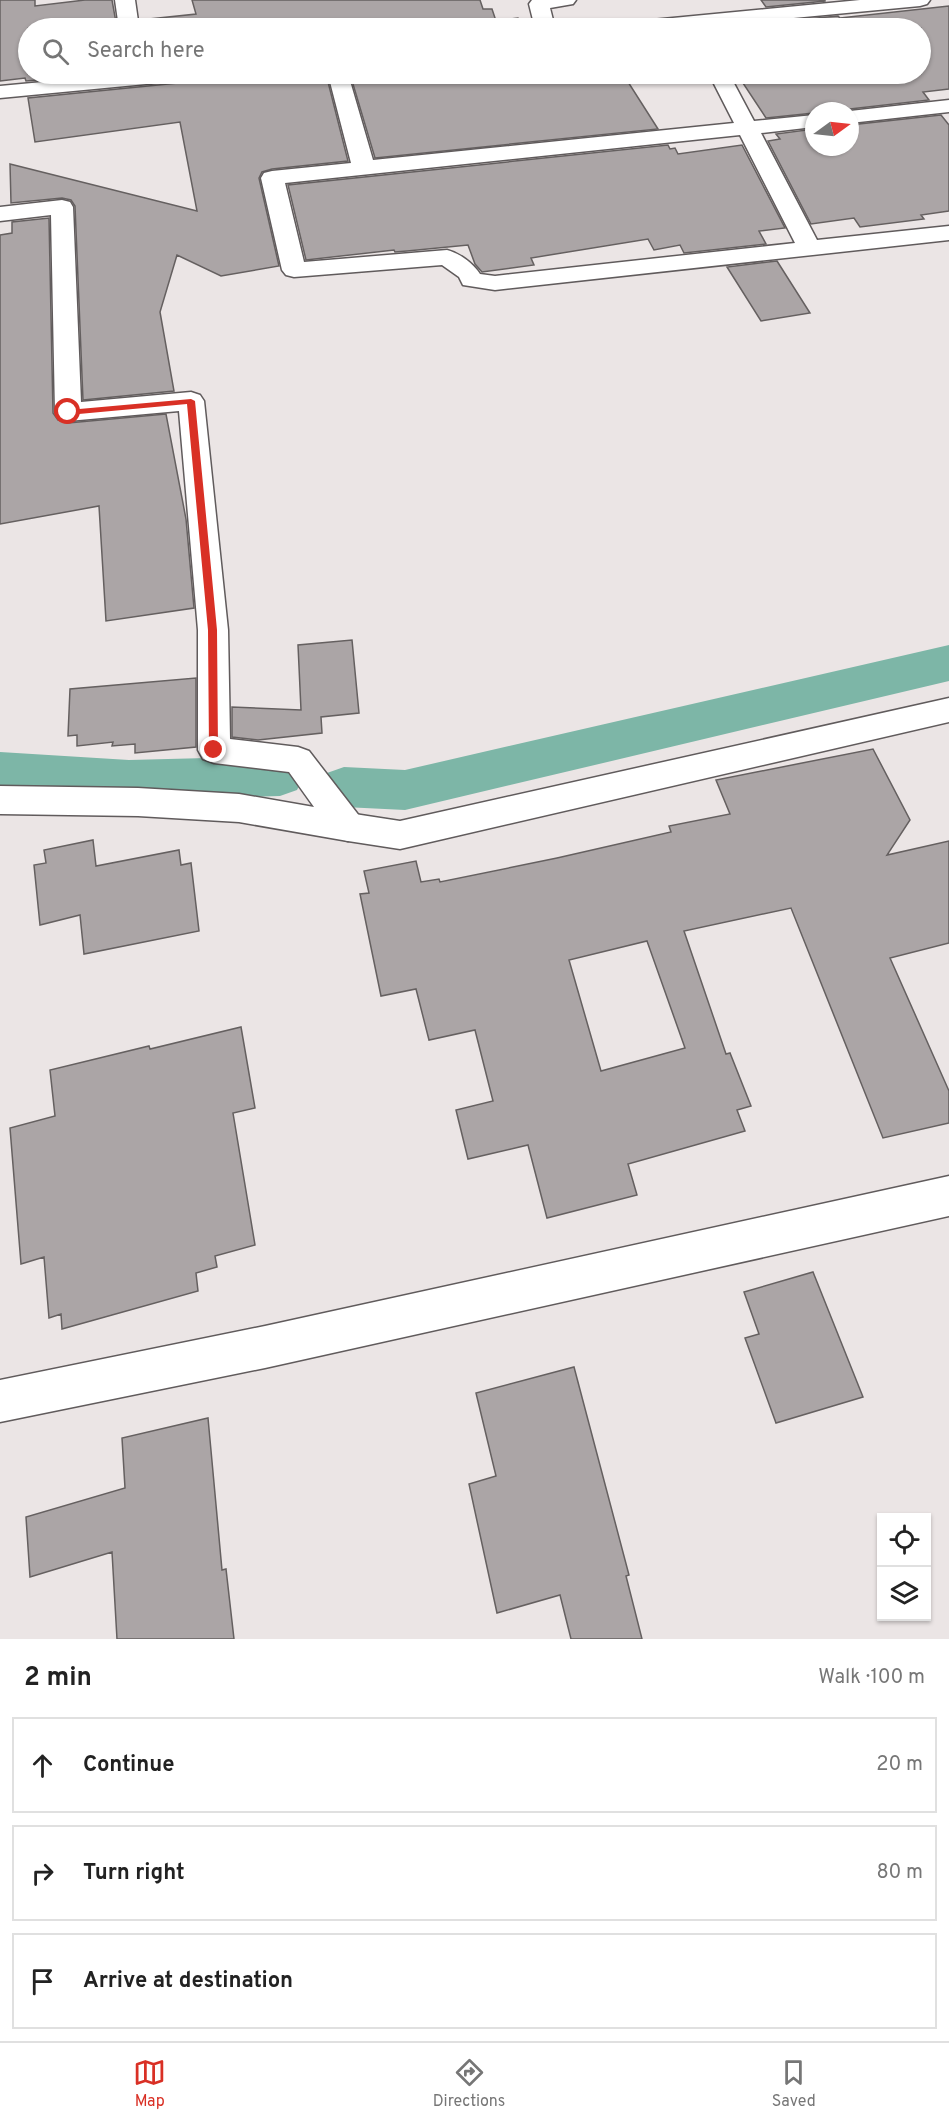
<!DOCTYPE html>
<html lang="en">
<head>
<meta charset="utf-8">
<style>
	:root { --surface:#fff; --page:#f2f2f2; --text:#222; --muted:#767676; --line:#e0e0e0; --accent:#d93025 }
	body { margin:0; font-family:Overpass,sans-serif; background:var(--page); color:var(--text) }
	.controls { position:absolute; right:18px; bottom:18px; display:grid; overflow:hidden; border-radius:0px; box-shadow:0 2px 4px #0004 }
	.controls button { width:54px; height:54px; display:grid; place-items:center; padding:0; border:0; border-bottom:2px solid var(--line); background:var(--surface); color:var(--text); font:30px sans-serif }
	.compass { position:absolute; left:805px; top:102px; width:54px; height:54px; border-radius:50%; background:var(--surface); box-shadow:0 2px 4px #0004; rotate:75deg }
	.stop { position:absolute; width:18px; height:18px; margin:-14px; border:4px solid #d93025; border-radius:50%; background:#fff }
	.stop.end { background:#d93025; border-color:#fff; box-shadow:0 2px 6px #0008 }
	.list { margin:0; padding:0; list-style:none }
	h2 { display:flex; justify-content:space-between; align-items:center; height:78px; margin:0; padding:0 24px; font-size:26px }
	h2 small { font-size:20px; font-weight:400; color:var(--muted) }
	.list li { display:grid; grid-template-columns:39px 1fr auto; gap:18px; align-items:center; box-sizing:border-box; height:96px; margin:0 12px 12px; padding:0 12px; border:2px solid var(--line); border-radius:0px }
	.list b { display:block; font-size:22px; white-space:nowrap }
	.list em { font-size:20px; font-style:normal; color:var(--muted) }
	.icon { flex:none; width:33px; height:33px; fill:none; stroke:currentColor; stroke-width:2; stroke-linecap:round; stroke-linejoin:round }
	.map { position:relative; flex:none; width:949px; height:1639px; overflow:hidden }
	.search { position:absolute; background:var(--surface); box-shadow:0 2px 4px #0004; left:18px; right:18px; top:18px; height:66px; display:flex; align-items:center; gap:15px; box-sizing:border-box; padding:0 21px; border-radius:33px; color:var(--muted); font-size:22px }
	.sheet { height:402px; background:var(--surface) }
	nav { display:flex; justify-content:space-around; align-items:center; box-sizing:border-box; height:84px; border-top:2px solid var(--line); background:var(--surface); font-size:16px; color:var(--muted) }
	nav a { display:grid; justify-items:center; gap:3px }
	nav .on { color:var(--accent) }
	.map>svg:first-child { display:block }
</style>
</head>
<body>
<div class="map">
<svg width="949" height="1639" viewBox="0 0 949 1639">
	<rect width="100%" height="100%" fill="#ebe5e5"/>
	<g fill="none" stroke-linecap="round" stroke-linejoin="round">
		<path fill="#7db6a7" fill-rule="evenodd" d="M949,645V681L405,810L344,807L327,801L320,787L327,773L344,767L405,770Z
			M0,752L129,760L280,756L297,762L304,776L297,790L280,796L129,800L0,792Z"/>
	</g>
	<path fill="#aba5a6" stroke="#656060" stroke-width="1.5" fill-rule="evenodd" d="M0,0H35V6L85,0H112L117,28H28V74H109L26,81L25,78L0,81Z
		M192,0H480L483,9H492L496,21L518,18L524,28H141L140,20L196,14Z
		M761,0H825V1L766,7Z
		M949,6V89L923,92L929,100L850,109L848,111H814V113L766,118L737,74H921V28L761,27L777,25L775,22L838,16L840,18Z
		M200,74H326L348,161L272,169L262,172L259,178L279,266L221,276L177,255L160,312L174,391L83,400L75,206L71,200L62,198L11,203L10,164L197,211L180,122L35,142L28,98L188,82L197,79Z
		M350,74H623L658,129L375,158Z
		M941,115L949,125V211L921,215L924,219L860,227L854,218L811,224L768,141L780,139L776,134L814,129V147H850V125Z
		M668,145L670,149L675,148L678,154L742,145L785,228L759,231L766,244L684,253L680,245L654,250L648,239L531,258L534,265L482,272L475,264L468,245L407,251L395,252L394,250L306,260L288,185Z
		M49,218L53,413L58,420L68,423L166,414L186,519L194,608L106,621L99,506L0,524V235L12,233V222Z
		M777,261L810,313L761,321L727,267Z
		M352,640L359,713L321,717L322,733L258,740L232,737V707L301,710L298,645Z
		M196,678V747L135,753V744L112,746L113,742L77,746V735L68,736L70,689Z
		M873,749L910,820L887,855L949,841V943L890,958L949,1091V1123L883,1138L791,908L684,931L726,1054L730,1053L751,1106L737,1110L745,1131L628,1164L637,1195L547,1218L528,1145L468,1159L456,1110L493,1101L475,1030L429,1040L416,989L381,996L360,894L369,893L364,871L416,861L421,882L439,879L440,882L557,858L671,832L669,826L730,814L716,780ZM647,941L685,1048L601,1071L569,960Z
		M93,840L96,866L179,850L181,865L191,863L199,931L84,954L80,915L40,925L34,865L46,863L44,850Z
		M241,1027L255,1108L233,1113L255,1245L215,1256L217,1267L196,1273L198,1291L62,1329L61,1314L49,1318L44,1257L21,1264L10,1128L55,1116L50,1070L149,1046L150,1049Z
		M813,1272L863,1397L776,1423L745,1338L759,1334L744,1292Z
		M574,1367L629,1575L626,1576L642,1639H571L560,1595L497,1613L469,1484L496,1476L476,1393Z
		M208,1418L222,1570L226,1569L234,1639H117L112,1552L30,1577L26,1517L125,1488L122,1438Z"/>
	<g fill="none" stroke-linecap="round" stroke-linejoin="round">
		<defs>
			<path id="street" d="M115,0H135L139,28H119Z
				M532,0H576L573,4L550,8L555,28H535L529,4Z
				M328,74H348L373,160L734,123L709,74H729L754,121L814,115V127L761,133L817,240L949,226V240L495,290L463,285L459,277L442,265L294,277L286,275L282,270L261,178L264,173L272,171L351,163ZM740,135L795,243L495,276L480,274C473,263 459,253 447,250L304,262L285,183Z
				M949,100V112L850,123V111Z
				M62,200L70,202L73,207L81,402L191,392L200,395L204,401L228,630L230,739L298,747L309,751L360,817L365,827L360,837L348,841L239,822L138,816L0,814V786L138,788L239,794L314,807L289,772L214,763L203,759L198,750V630L179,411L68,421L59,418L55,412L51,215L0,221V207Z"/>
			<path id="secondary" d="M860,0H930L927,4L920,6L687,28H621L624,24L631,22Z
				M128,74H198L195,78L188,80L0,98V86Z
				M949,698V722L400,849L348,841L336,837L331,827L336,817L348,813L400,821Z
				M949,1176V1216L265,1368L0,1422V1380L265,1326Z"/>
		</defs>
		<use href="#street" stroke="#605b5c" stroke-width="3"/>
		<use href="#secondary" stroke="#605b5c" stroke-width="3"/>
		<use href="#street" fill="#fff" fill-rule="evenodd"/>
		<use href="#secondary" fill="#fff" fill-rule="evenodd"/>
	</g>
	<path fill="#d93025" d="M191,399L195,401L217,630L218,750L214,754L209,750L208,630L187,404L68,415L64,412L68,410Z"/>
</svg>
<div class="controls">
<button><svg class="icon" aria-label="locate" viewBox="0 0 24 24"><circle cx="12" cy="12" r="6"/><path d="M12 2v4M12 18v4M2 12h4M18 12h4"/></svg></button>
<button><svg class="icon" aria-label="layers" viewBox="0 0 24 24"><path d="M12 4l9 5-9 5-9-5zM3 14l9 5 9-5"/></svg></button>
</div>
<svg class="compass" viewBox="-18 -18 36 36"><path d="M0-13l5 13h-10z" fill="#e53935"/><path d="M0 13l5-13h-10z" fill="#767676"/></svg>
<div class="stop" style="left:68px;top:412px"></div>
<div class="stop end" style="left:214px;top:750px"></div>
<div class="search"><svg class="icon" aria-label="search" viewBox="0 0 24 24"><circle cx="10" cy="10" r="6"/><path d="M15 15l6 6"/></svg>Search here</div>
</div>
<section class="sheet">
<h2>2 min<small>Walk · 100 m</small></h2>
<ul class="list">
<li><svg class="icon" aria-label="ahead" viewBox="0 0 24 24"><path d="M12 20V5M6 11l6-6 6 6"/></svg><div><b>Continue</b></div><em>20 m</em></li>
<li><svg class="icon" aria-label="right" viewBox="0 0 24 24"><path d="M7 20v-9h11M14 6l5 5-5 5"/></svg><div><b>Turn right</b></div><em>80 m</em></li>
<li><svg class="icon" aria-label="arrive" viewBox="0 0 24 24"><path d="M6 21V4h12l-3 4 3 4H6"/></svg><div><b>Arrive at destination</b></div></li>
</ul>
</section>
<nav>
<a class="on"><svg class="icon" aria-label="map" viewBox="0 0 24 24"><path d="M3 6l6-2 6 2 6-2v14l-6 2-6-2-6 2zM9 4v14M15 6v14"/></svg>Map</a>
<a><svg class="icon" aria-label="directions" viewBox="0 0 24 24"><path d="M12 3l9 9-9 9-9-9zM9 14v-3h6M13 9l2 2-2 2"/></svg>Directions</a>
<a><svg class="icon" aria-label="saved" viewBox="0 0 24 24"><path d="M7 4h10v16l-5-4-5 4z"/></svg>Saved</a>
</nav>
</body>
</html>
